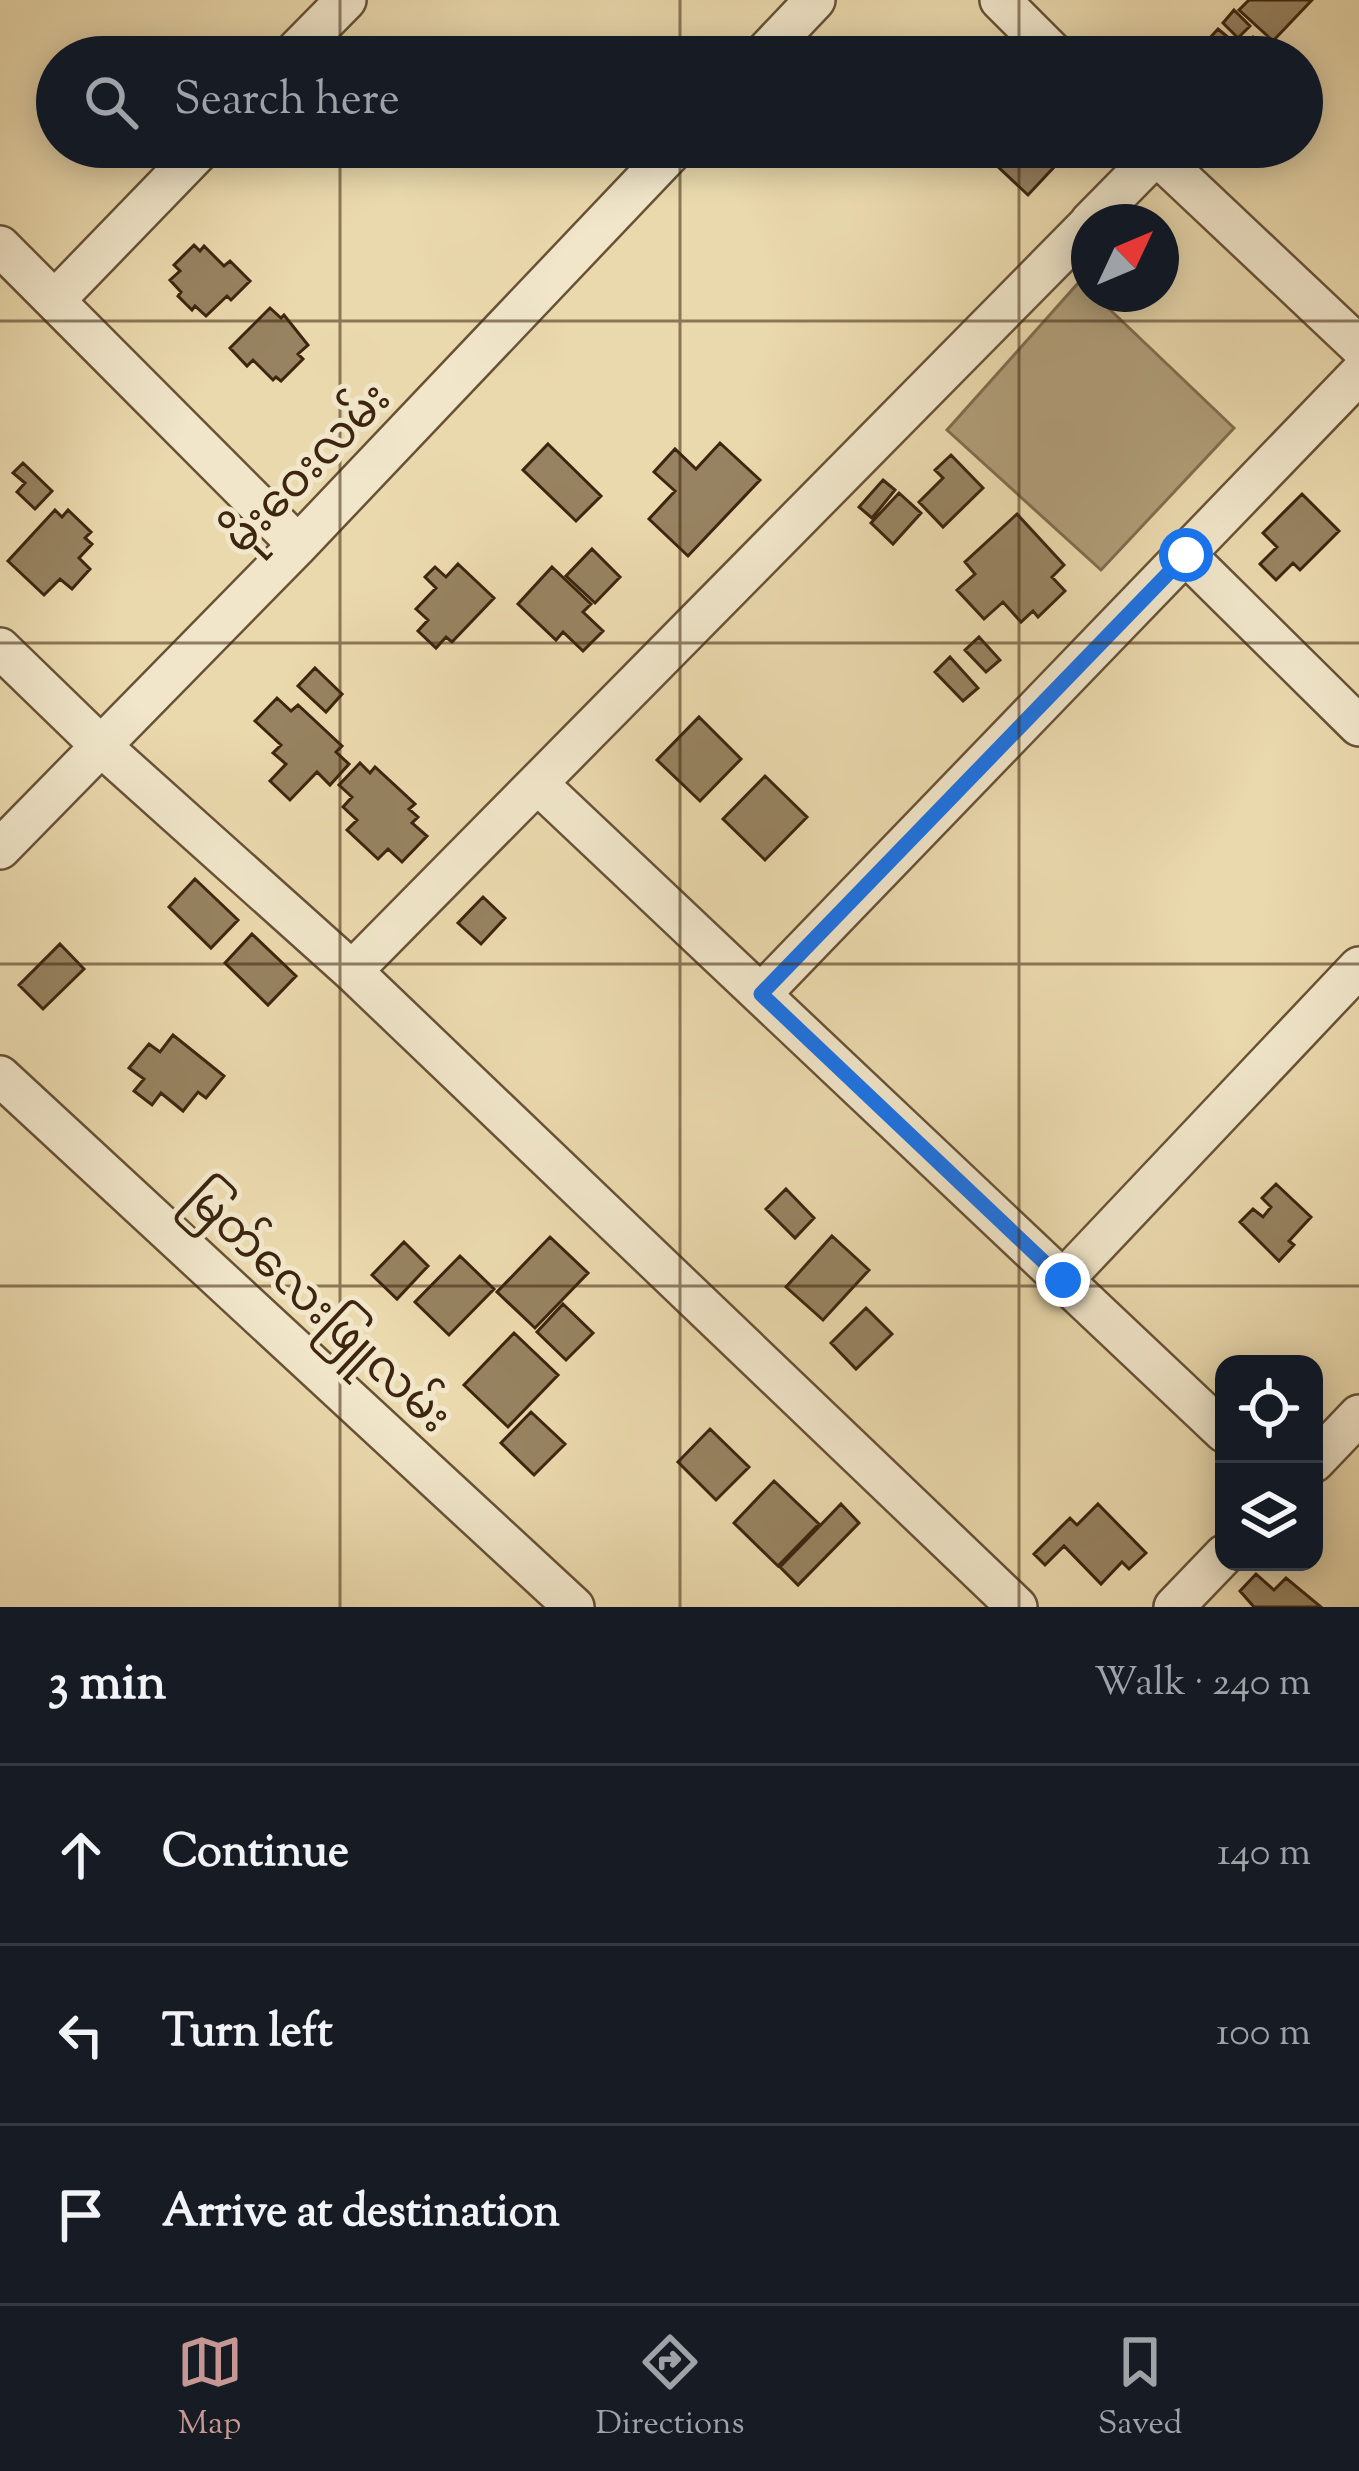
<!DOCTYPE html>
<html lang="en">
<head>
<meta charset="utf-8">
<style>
	:root { --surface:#171b24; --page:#20242c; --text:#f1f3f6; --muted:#9ea1a6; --line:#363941; --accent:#c59692 }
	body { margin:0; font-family:"Sorts Mill Goudy","Noto Sans Myanmar",serif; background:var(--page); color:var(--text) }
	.controls { position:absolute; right:36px; bottom:36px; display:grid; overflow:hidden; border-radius:24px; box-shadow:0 6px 30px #0003 }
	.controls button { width:108px; height:108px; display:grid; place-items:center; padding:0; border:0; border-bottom:3px solid var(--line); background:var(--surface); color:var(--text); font:60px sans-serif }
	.compass { position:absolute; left:1071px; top:204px; width:108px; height:108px; border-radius:50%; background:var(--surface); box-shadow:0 6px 30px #0003; rotate:46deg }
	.stop { position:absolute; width:36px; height:36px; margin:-27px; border:9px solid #1a73e8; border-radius:50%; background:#fff }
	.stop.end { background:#1a73e8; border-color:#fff; box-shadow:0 3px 12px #0008 }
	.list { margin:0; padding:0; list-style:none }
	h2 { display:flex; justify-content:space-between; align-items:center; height:156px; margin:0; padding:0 48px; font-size:51px }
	h2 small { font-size:39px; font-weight:400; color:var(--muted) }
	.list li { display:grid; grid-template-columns:78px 1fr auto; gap:36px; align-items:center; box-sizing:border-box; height:180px; padding:0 48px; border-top:3px solid var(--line) }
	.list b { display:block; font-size:45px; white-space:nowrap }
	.list em { font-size:39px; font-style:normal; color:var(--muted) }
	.icon { flex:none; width:66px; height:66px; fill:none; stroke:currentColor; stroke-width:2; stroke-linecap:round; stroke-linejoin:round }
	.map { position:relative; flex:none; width:1359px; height:1607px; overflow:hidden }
	.search { position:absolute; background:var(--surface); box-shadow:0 6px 30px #0003; left:36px; right:36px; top:36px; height:132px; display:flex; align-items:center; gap:30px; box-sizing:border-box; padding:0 42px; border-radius:66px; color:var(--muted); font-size:45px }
	.sheet { height:696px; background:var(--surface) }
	nav { display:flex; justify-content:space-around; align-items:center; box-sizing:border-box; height:168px; border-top:3px solid var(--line); background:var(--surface); font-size:33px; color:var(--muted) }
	nav a { display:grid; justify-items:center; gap:6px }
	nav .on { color:var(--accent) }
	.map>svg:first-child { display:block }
</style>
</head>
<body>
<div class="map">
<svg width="1359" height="1607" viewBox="0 0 1359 1607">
	<rect width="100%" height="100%" fill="#ead9ad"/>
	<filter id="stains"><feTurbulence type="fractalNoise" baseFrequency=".00167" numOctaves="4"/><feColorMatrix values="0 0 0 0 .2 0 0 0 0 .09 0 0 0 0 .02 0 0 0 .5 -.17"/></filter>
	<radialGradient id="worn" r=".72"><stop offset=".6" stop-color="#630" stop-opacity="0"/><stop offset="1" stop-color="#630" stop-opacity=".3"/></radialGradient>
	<path fill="#af9c77" stroke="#816c4d" stroke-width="3" d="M1080,281L1234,428L1101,570L947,430Z"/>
	<path fill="#978361" stroke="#3d250f" stroke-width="3" d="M1249,0H1312L1273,41L1239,10Z
		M1234,10L1250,26L1238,38L1223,23Z
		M1218,29L1236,44L1225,57H1198L1195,54Z
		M1253,37L1275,57H1234Z
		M977,147H1038L1056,165L1028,195Z
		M194,245L200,251L204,246L224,266L230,261L250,281L231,300L227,296L206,316L195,306L192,310L178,296L181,292L170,280L180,271L174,265Z
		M270,308L281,318L284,315L308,345L298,354L303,359L281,381L276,377L273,380L253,360L247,366L230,348Z
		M720,443L760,480L688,556L649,519L675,491L654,472L675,449L696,469Z
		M548,444L601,496L576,521L523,470Z
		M951,455L983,488L943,527L919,502L943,478L935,470Z
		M23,463L52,491L35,509L17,492L25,483L13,473Z
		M883,480L895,490L872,518L859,507Z
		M899,493L921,513L893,544L871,523Z
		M1302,494L1339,531L1300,570L1293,563L1276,580L1260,564L1277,547L1263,533Z
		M55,510L62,517L68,510L91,532L85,538L92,544L79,558L90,569L72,589L60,579L44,595L8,561Z
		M1017,514L1064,565L1052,577L1065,591L1038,617L1033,611L1021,622L1003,602L984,619L957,590L975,574L965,562Z
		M592,549L620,577L595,603L566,576Z
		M458,564L494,598L452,642L446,637L436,648L418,631L428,620L416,609L436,588L425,577L435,567L446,577Z
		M552,567L591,604L583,612L603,631L583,651L563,632L556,640L518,604Z
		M979,637L1000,660L986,672L965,650Z
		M950,657L978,688L963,701L935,672Z
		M315,668L342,694L326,712L298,686Z
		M277,698L291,711L298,705L342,746L336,752L349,764L330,785L317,772L290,800L270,781L286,764L273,753L281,745L255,721Z
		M699,717L741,759L700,801L657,760Z
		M360,763L370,773L375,767L415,804L409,809L418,817L412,823L427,836L402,862L388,849L378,859L347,830L357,820L343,807L352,797L339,785Z
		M765,776L807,817L765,860L723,819Z
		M195,879L238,920L211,948L169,907Z
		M483,897L505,918L481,944L458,923Z
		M252,934L296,976L268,1005L225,963Z
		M60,944L84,969L43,1009L19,985Z
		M173,1035L224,1076L206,1098L198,1092L183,1111L161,1093L152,1105L134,1091L144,1079L129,1068L149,1044L160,1052Z
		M1276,1184L1311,1217L1289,1241L1294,1245L1279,1261L1240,1222L1253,1209L1263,1217L1271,1207L1262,1198Z
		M786,1189L814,1218L795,1238L766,1209Z
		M832,1236L869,1270L823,1320L786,1287Z
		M550,1237L588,1273L535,1328L497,1292Z
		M404,1242L428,1266L397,1299L372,1275Z
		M460,1256L494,1289L449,1335L415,1302Z
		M563,1304L593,1333L566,1360L537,1332Z
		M866,1308L892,1334L856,1369L831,1343Z
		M514,1333L558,1375L508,1427L464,1385Z
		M531,1412L565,1444L534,1475L501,1443Z
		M710,1429L749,1467L716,1500L678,1462Z
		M774,1481L819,1524L778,1566L734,1523Z
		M841,1504L859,1523L798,1585L780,1567Z
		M1098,1504L1146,1553L1129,1569L1122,1562L1101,1584L1064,1546L1045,1565L1034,1554L1070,1518L1077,1525Z
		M1256,1574L1274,1590L1286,1578L1321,1607H1254L1240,1591Z"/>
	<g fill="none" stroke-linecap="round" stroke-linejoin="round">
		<defs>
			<path id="minor" d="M1000,0L1057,57
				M290,57L346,0
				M761,57L815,0
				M1148,147L1359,346
				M1090,222L1156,155
				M0,246L298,545
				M55,300L203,147
				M1186,555L1359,726
				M0,648L101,746L352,971L1017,1607
				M538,784L1224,1432
				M0,849L298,545L676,147
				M352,971L1089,224
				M761,994L1359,374
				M0,1076L574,1607
				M1063,1280L1359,967
				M1314,1462L1359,1415
				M1174,1607L1224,1555"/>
		</defs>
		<use href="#minor" stroke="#685236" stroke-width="44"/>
		<use href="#minor" stroke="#f1e6ca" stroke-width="39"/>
	</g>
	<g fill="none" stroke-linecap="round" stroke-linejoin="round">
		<path stroke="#1a73e8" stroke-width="15" d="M1063,1280L761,994L1186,555"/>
	</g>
	<path fill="none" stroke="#3d250f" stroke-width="3" stroke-opacity="0.55" d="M340,0V57M680,0V57M1019,0V57M340,147V1607M680,147V1607M1019,147V1607M0,321H1359M0,643H1359M0,964H1359M0,1286H1359"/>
	<g text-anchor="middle" stroke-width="10" stroke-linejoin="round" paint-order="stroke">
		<g font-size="45" fill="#3d250f" stroke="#f1e6ca">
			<text transform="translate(306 467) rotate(-46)" y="16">မိုးဝေးလမ်း</text>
			<text transform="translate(319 1306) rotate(43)" y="16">မြတ်လေးဖြူလမ်း</text>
		</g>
	</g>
	<rect width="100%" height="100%" filter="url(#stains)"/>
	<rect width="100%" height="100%" fill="url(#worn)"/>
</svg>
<div class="controls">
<button><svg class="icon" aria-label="locate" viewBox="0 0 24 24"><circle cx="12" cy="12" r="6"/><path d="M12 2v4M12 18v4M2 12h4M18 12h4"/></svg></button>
<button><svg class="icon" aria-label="layers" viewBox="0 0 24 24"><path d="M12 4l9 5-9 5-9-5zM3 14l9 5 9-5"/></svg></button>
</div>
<svg class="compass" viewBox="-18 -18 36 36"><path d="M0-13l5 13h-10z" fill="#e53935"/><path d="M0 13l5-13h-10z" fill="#9ea1a6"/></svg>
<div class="stop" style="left:1186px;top:555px"></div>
<div class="stop end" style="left:1063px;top:1280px"></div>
<div class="search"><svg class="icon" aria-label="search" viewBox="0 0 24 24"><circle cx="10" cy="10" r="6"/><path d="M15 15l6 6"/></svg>Search here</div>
</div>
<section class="sheet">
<h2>3 min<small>Walk · 240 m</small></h2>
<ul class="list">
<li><svg class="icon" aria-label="ahead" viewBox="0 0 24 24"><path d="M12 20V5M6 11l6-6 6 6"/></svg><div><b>Continue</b></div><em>140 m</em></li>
<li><svg class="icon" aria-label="left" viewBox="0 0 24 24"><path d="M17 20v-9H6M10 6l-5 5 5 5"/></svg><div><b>Turn left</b></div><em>100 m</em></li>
<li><svg class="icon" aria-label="arrive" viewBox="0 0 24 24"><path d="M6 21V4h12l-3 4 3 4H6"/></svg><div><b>Arrive at destination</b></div></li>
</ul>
</section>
<nav>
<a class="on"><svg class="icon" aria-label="map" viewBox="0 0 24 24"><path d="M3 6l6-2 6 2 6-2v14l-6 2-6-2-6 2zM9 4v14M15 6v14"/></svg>Map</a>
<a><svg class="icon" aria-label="directions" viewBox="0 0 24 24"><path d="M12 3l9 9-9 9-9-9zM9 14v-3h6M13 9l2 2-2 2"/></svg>Directions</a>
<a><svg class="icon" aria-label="saved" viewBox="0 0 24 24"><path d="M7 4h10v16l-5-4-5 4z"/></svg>Saved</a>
</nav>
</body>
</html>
